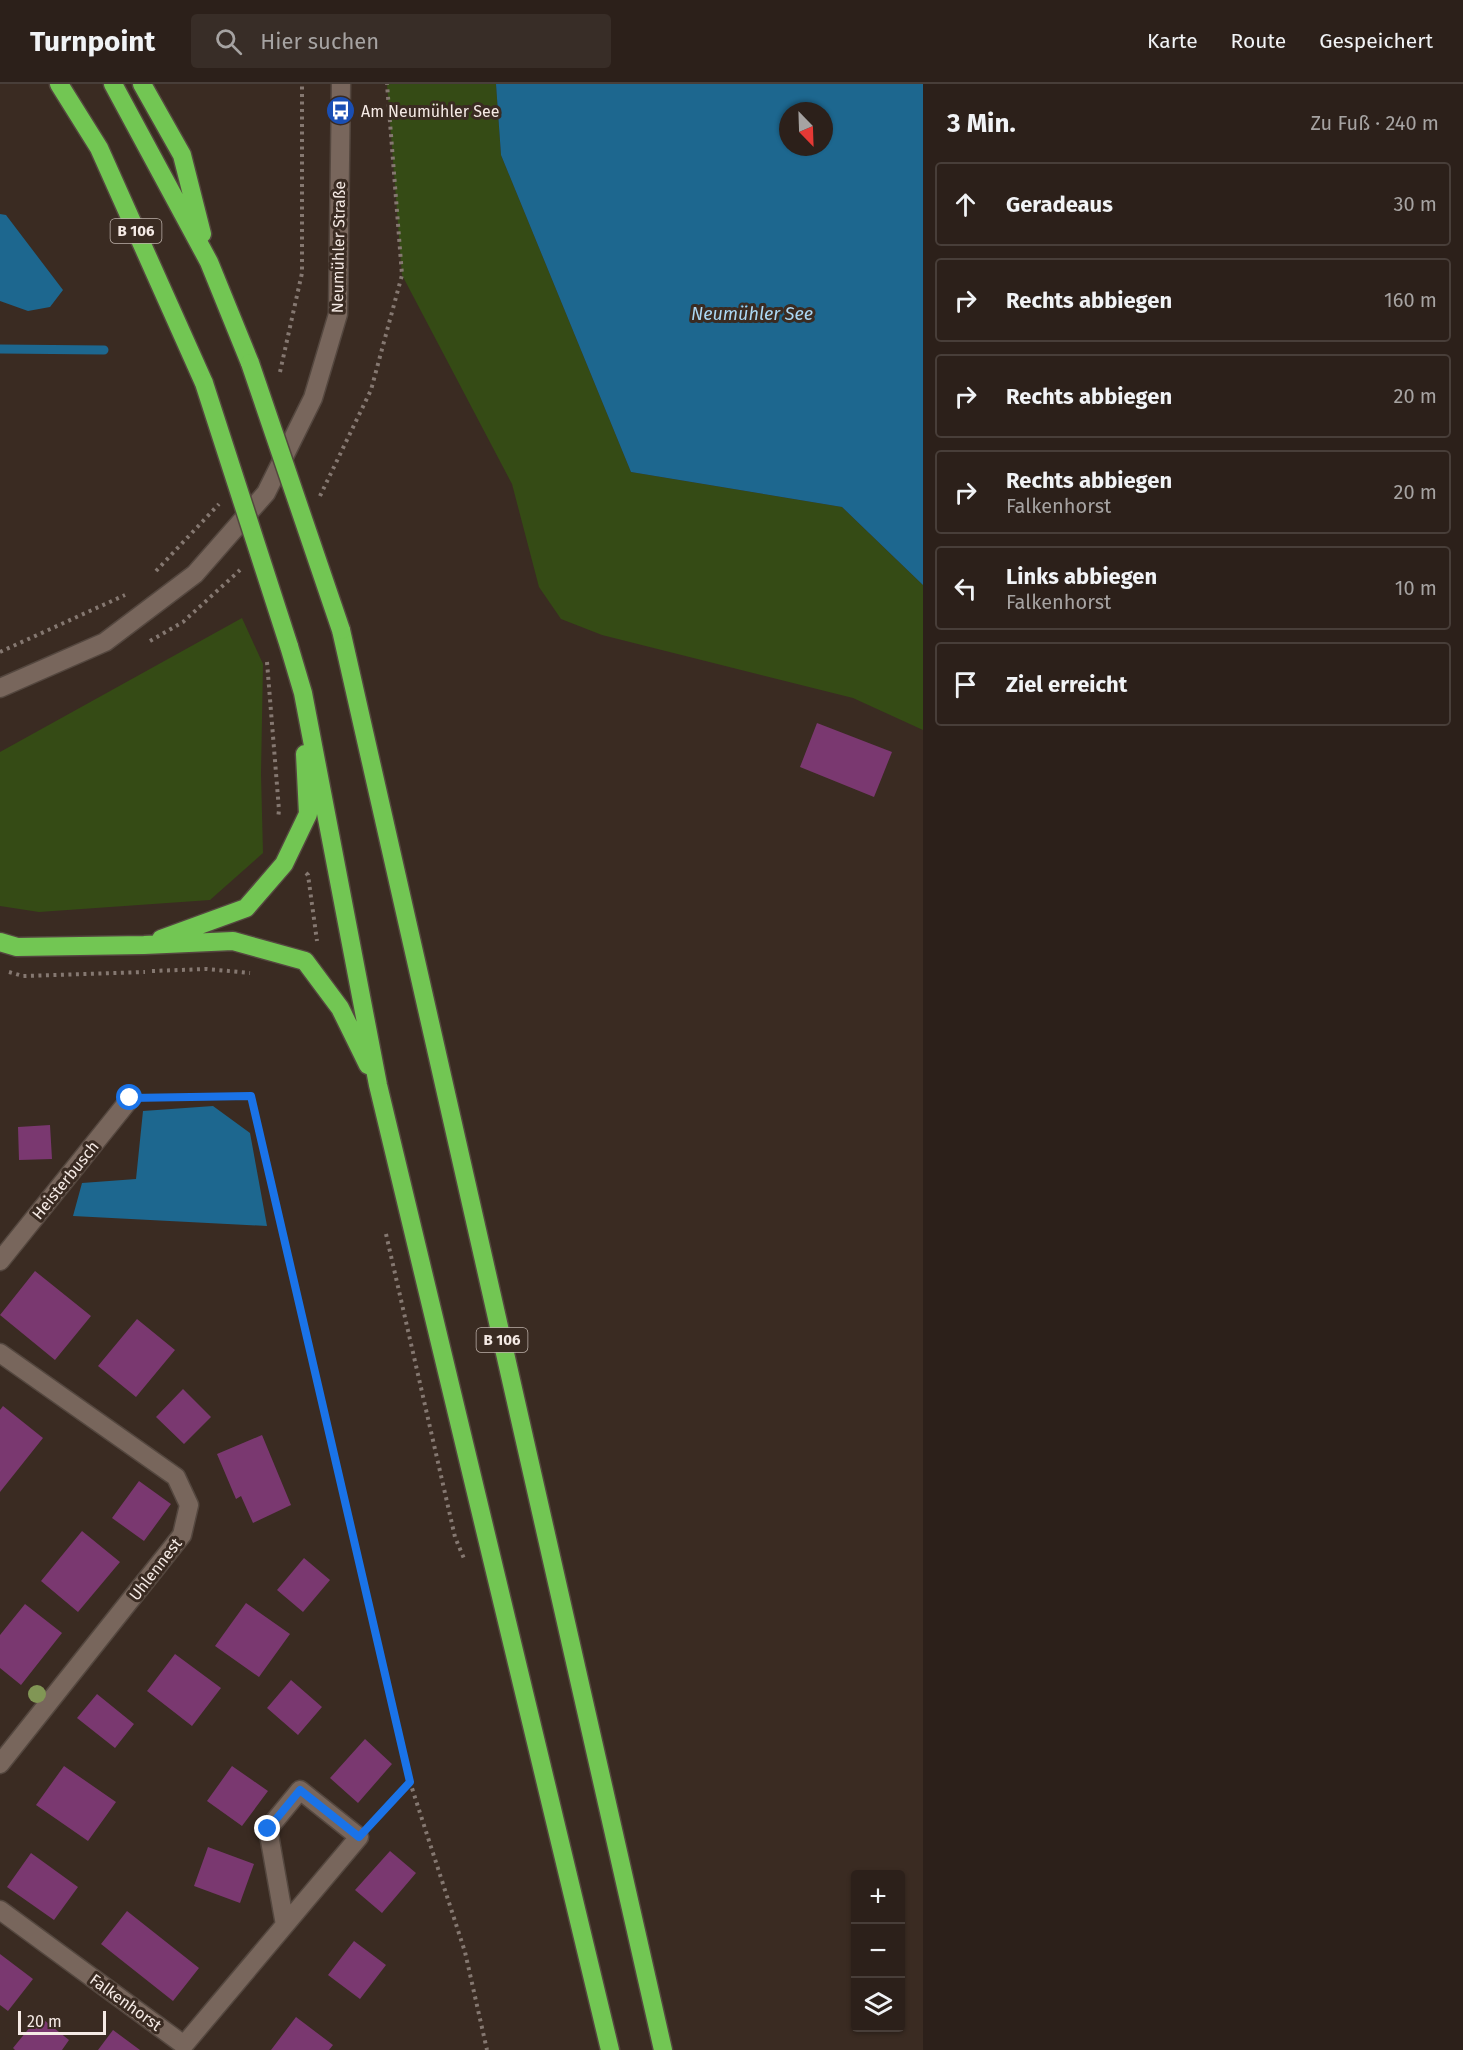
<!DOCTYPE html>
<html lang="de">
<head>
<meta charset="utf-8">
<style>
	:root { --surface:#2c201a; --page:#382d27; --text:#f1f3f6; --muted:#a6a3a2; --line:#483e39 }
	body { margin:0; font-family:"Fira Sans",sans-serif; background:var(--page); color:var(--text) }
	.controls { position:absolute; right:18px; bottom:18px; display:grid; overflow:hidden; border-radius:6px; box-shadow:0 2px 4px #0004 }
	.controls button { width:54px; height:54px; display:grid; place-items:center; padding:0; border:0; border-bottom:2px solid var(--line); background:var(--surface); color:var(--text); font:30px sans-serif }
	.compass { position:absolute; left:779px; top:18px; width:54px; height:54px; border-radius:50%; background:var(--surface); box-shadow:0 2px 4px #0004; rotate:157deg }
	.scale { position:absolute; left:18px; bottom:15px; width:88px; box-sizing:border-box; padding-left:6px; border:3px solid #f5eae5; border-top:0; font-size:16px; line-height:21px; white-space:nowrap; color:#f5eae5; -webkit-text-stroke:4px #3a2b22; paint-order:stroke }
	.stop { position:absolute; width:18px; height:18px; margin:-14px; border:4px solid #1a73e8; border-radius:50%; background:#fff }
	.stop.end { background:#1a73e8; border-color:#fff; box-shadow:0 2px 6px #0008 }
	.list { margin:0; padding:0; list-style:none }
	h2 { display:flex; justify-content:space-between; align-items:center; height:78px; margin:0; padding:0 24px; font-size:26px }
	h2 small { font-size:20px; font-weight:400; color:var(--muted) }
	.list li { display:grid; grid-template-columns:39px 1fr auto; gap:18px; align-items:center; box-sizing:border-box; height:84px; margin:0 12px 12px; padding:0 12px; border:2px solid var(--line); border-radius:6px }
	.list b { display:block; font-size:22px; white-space:nowrap }
	.list p { margin:0; font-size:20px; white-space:nowrap; color:var(--muted) }
	.list em { font-size:20px; font-style:normal; color:var(--muted) }
	.icon { flex:none; width:33px; height:33px; fill:none; stroke:currentColor; stroke-width:2; stroke-linecap:round; stroke-linejoin:round }
	.map { position:relative; flex:none; width:923px; height:1966px; overflow:hidden }
	header { display:flex; align-items:center; gap:36px; box-sizing:border-box; height:84px; padding:0 30px; background:var(--surface); border-bottom:2px solid var(--line) }
	header strong { font-size:28px }
	nav { display:flex; gap:33px; margin-inline-start:auto; font-size:21px }
	.search { width:420px; height:54px; background:var(--page); display:flex; align-items:center; gap:15px; box-sizing:border-box; padding:0 21px; border-radius:6px; color:var(--muted); font-size:22px }
	main { display:flex }
	aside { flex:1; background:var(--surface) }
	.map>svg:first-child { display:block }
</style>
</head>
<body>
<header>
<strong>Turnpoint</strong>
<div class="search"><svg class="icon" aria-label="search" viewBox="0 0 24 24"><circle cx="10" cy="10" r="6"/><path d="M15 15l6 6"/></svg>Hier suchen</div>
<nav><a>Karte</a><a>Route</a><a>Gespeichert</a></nav>
</header>
<main>
<div class="map">
<svg width="923" height="1966" viewBox="0 0 923 1966">
	<rect width="100%" height="100%" fill="#3a2b22"/>
	<path fill="#354b15" d="M387,0H496L501,71L631,388L842,423L923,501V646L853,614L602,551L561,535L539,503L512,400L402,191Z
		M242,534L263,580L261,690L263,769L210,816L39,828L0,822V668Z"/>
	<path fill="#1d678f" fill-rule="evenodd" d="M496,0H923V501L842,423L631,388L501,71ZM788,27H824V63H788Z
		M0,130L6,131L63,206L50,223L28,227L0,217Z
		M213,1022L250,1049L267,1142L73,1132L82,1099L136,1095L143,1027Z"/>
	<g fill="none" stroke-linecap="round" stroke-linejoin="round">
		<path stroke="#1d678f" stroke-width="9" d="M0,265L104,266"/>
	</g>
	<path fill="#7a3870" d="M817,639L892,668L874,713L800,683Z
		M50,1041L52,1075L19,1076L18,1043Z
		M35,1187L91,1232L55,1276L0,1231Z
		M137,1235L175,1266L136,1313L98,1282Z
		M183,1305L211,1333L184,1360L156,1333Z
		M3,1322L43,1354L0,1408V1326Z
		M262,1351L291,1421L253,1439L241,1412L236,1415L217,1370Z
		M139,1397L171,1420L144,1457L112,1434Z
		M82,1447L120,1478L78,1528L41,1497Z
		M304,1474L330,1496L303,1528L277,1506Z
		M246,1519L290,1550L259,1593L215,1562Z
		M25,1520L62,1549L21,1601L0,1584V1551Z
		M175,1570L221,1604L192,1642L147,1607Z
		M291,1596L322,1623L298,1651L267,1624Z
		M97,1610L134,1640L115,1664L77,1634Z
		M365,1655L392,1680L358,1719L330,1694Z
		M64,1682L116,1718L88,1757L36,1721Z
		M232,1682L268,1707L242,1742L207,1717Z
		M208,1763L254,1780L240,1819L194,1802Z
		M390,1767L416,1789L382,1829L355,1806Z
		M31,1769L78,1803L54,1836L7,1803Z
		M127,1827L199,1884L173,1917L101,1860Z
		M354,1857L386,1881L360,1915L328,1891Z
		M0,1870L33,1895L8,1927L0,1921Z
		M39,1932L69,1956L62,1966H15L13,1964Z
		M296,1933L333,1961L329,1966H271Z
		M113,1946L140,1966H98Z"/>
	<g fill="none" stroke-linecap="round" stroke-linejoin="round">
		<defs>
			<path id="street" d="M0,1177L130,1015
				M0,1269L176,1393L189,1421L182,1451L0,1680
				M0,1826L184,1961L359,1753L300,1706L268,1745L285,1841"/>
			<path id="secondary" d="M0,604L105,558L195,490L266,409L313,314L338,230L341,0"/>
			<path id="highway" d="M59,0L99,64L204,299
				M113,0L209,178L250,279
				M142,0L182,71L202,150
				M341,546L663,1966
				M289,562L303,609L378,1001L610,1966
				M161,855L246,824L284,780L308,730L305,670
				M0,858L17,863L144,861L233,857L305,877L340,924L368,981"/>
		</defs>
		<use href="#street" stroke="#54473f" stroke-width="21"/>
		<use href="#secondary" stroke="#54473f" stroke-width="21"/>
		<use href="#highway" stroke="#54473f" stroke-width="21"/>
		<path stroke="#857871" stroke-width="4" stroke-dasharray="3 4.5" stroke-linecap="butt" d="M280,288L302,189V0
			M320,412L371,306L402,191L387,0
			M156,487L219,420
			M150,557L183,538L240,486
			M0,568L125,511
			M267,578L279,726L278,735
			M306,789L308,791L317,857
			M152,887L207,885L250,889
			M9,888L23,892L145,888
			M152,1014L251,1012L410,1698L465,1868L487,1966
			M386,1150L455,1453L465,1477
			M374,1737L409,1698"/>
		<use href="#street" stroke="#78665c" stroke-width="18"/>
		<use href="#secondary" stroke="#78665c" stroke-width="18"/>
		<use href="#highway" stroke="#72c653" stroke-width="18"/>
		<defs>
			<path id="highway-bridge" d="M250,279L341,546
				M204,299L289,562"/>
		</defs>
		<use href="#highway-bridge" stroke="#54473f" stroke-width="21" stroke-linecap="butt"/>
		<use href="#highway-bridge" stroke="#72c653" stroke-width="18"/>
	</g>
	<circle fill="#819655" cx="37" cy="1610" r="9"/>
	<g fill="none" stroke-linecap="round" stroke-linejoin="round">
		<path stroke="#1a73e8" stroke-width="8" d="M130,1014L251,1012L410,1698L359,1753L300,1706L268,1745"/>
	</g>
	<defs>
		<symbol id="bus-disc" viewBox="-11 -11 22 22"><circle r="9.5" fill="#1a4fb4" stroke="#3a2b22"/><path d="M-5-6H5V4H4V6H2V4H-2V6H-4V4H-5ZM-3.5-4V0h7V-4ZM-3.5 1.2v1.5H-2V1.2ZM2 1.2v1.5H3.5V1.2Z" fill="#fff"/></symbol>
	</defs>
	<g fill-rule="evenodd">
		<use href="#bus-disc" x="324" y="10" width="33" height="33"/>
	</g>
	<g text-anchor="middle" stroke-width="6" stroke-linejoin="round" paint-order="stroke">
		<g fill="#3a2b22" stroke="#bdb1aa" stroke-width="1.5">
			<rect x="110.5" y="135" width="51" height="24" rx="4.5"/>
			<rect x="476.5" y="1244" width="51" height="24" rx="4.5"/>
		</g>
		<g font-size="15" font-weight="bold" fill="#f5eae5">
			<text x="136" y="152">B 106</text>
			<text x="502" y="1261">B 106</text>
		</g>
		<g font-size="16" fill="#f5eae5" stroke="#3a2b22" text-anchor="start">
			<text x="361" y="33">Am Neumühler See</text>
		</g>
		<g font-size="16" fill="#f5eae5" stroke="#3a2b22">
			<text transform="translate(338 163) rotate(-89)" y="6">Neumühler Straße</text>
			<text transform="translate(65 1096) rotate(-51)" y="6">Heisterbusch</text>
			<text transform="translate(155 1485) rotate(-52)" y="6">Uhlennest</text>
			<text transform="translate(126 1918) rotate(36)" y="6">Falkenhorst</text>
		</g>
		<g font-size="18" font-style="italic" fill="#acd7f3" stroke="#3a2b22">
			<text x="752" y="236">Neumühler See</text>
		</g>
	</g>
</svg>
<div class="controls">
<button>+</button>
<button>−</button>
<button><svg class="icon" aria-label="layers" viewBox="0 0 24 24"><path d="M12 4l9 5-9 5-9-5zM3 14l9 5 9-5"/></svg></button>
</div>
<svg class="compass" viewBox="-18 -18 36 36"><path d="M0-13l5 13h-10z" fill="#e53935"/><path d="M0 13l5-13h-10z" fill="#a6a3a2"/></svg>
<div class="scale">20 m</div>
<div class="stop" style="left:130px;top:1014px"></div>
<div class="stop end" style="left:268px;top:1745px"></div>
</div>
<aside>
<h2>3 Min.<small>Zu Fuß · 240 m</small></h2>
<ul class="list">
<li><svg class="icon" aria-label="ahead" viewBox="0 0 24 24"><path d="M12 20V5M6 11l6-6 6 6"/></svg><div><b>Geradeaus</b></div><em>30 m</em></li>
<li><svg class="icon" aria-label="right" viewBox="0 0 24 24"><path d="M7 20v-9h11M14 6l5 5-5 5"/></svg><div><b>Rechts abbiegen</b></div><em>160 m</em></li>
<li><svg class="icon" aria-label="right" viewBox="0 0 24 24"><path d="M7 20v-9h11M14 6l5 5-5 5"/></svg><div><b>Rechts abbiegen</b></div><em>20 m</em></li>
<li><svg class="icon" aria-label="right" viewBox="0 0 24 24"><path d="M7 20v-9h11M14 6l5 5-5 5"/></svg><div><b>Rechts abbiegen</b><p>Falkenhorst</p></div><em>20 m</em></li>
<li><svg class="icon" aria-label="left" viewBox="0 0 24 24"><path d="M17 20v-9H6M10 6l-5 5 5 5"/></svg><div><b>Links abbiegen</b><p>Falkenhorst</p></div><em>10 m</em></li>
<li><svg class="icon" aria-label="arrive" viewBox="0 0 24 24"><path d="M6 21V4h12l-3 4 3 4H6"/></svg><div><b>Ziel erreicht</b></div></li>
</ul>
</aside>
</main>
</body>
</html>
